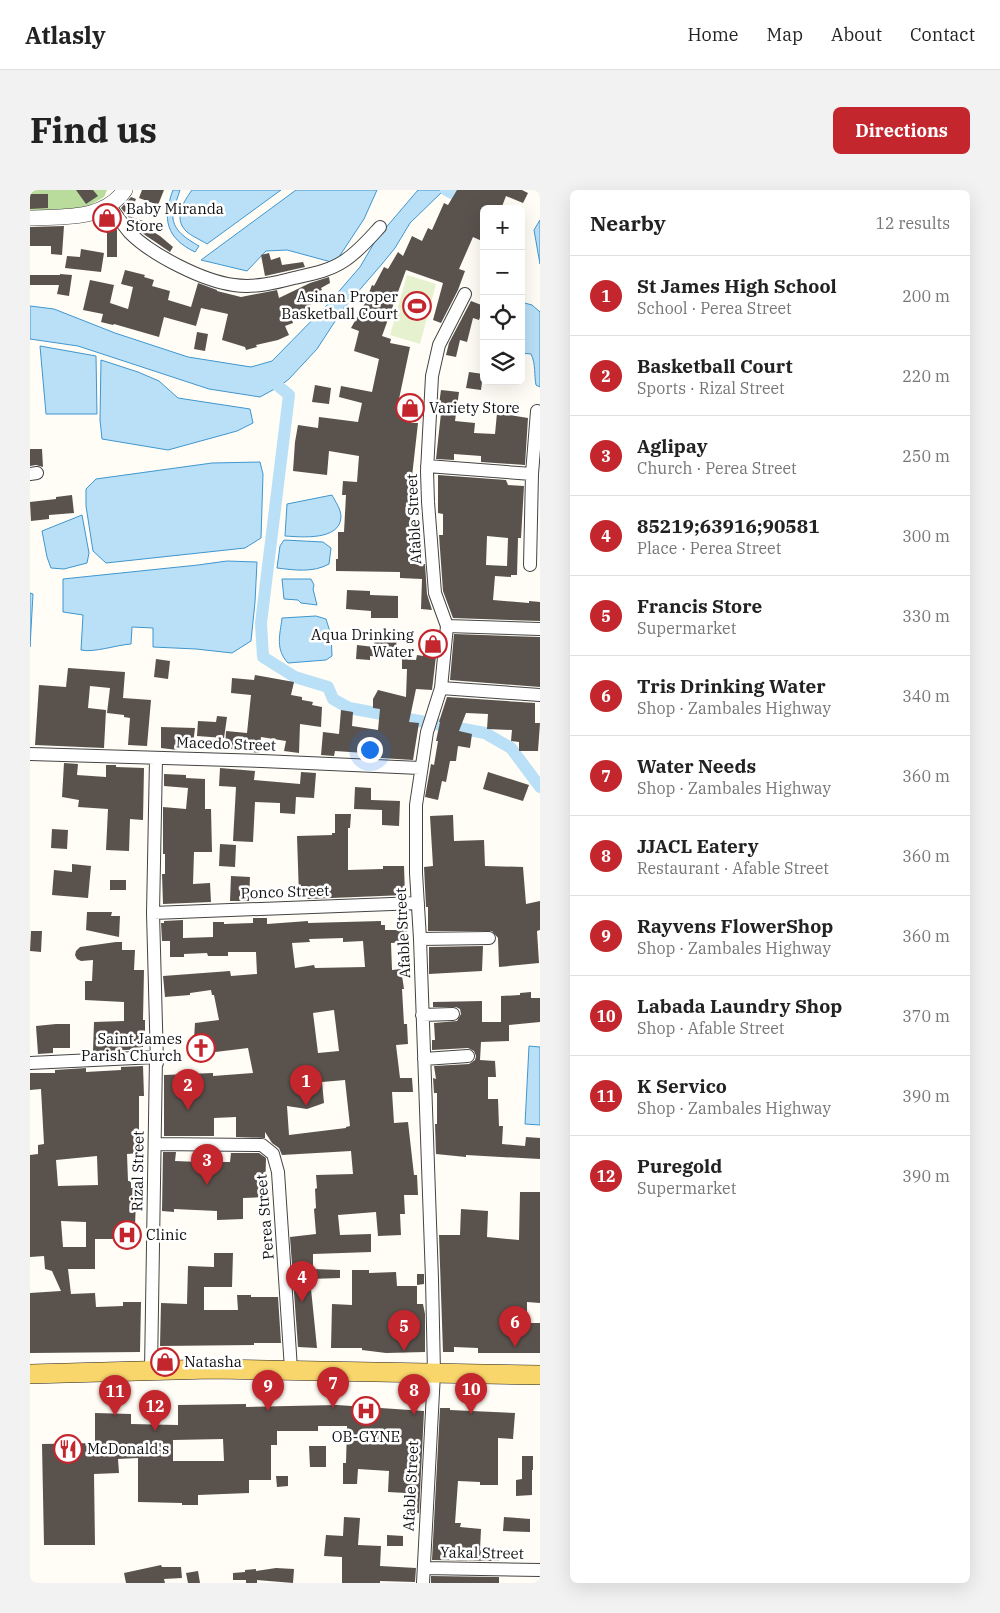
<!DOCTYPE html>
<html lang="en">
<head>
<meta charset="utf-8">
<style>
	:root { --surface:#fff; --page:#f2f2f2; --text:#222; --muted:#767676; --line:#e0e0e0; --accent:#c4262e }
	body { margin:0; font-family:"IBM Plex Serif",serif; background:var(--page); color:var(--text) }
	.controls { position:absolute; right:15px; top:15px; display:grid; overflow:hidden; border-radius:8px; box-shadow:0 5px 20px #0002 }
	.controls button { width:45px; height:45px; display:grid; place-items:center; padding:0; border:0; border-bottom:1px solid var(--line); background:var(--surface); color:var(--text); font:25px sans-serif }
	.you { position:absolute; left:339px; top:559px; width:18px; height:18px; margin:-12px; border:4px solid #fff; border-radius:50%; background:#1a73e8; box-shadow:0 0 0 8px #1a73e833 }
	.badge { display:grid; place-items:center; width:32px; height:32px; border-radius:50%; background:var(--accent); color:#fff; font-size:16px; font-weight:700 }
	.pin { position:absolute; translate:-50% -41px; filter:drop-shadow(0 1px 2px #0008) }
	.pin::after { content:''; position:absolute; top:26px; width:18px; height:15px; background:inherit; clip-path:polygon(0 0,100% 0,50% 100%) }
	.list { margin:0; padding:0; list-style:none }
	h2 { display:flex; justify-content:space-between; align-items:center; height:65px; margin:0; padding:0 20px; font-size:21px }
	h2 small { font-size:16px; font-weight:400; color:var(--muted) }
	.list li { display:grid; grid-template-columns:32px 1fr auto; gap:15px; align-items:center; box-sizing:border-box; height:80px; padding:0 20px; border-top:1px solid var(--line) }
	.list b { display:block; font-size:19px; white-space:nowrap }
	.list p { margin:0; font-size:16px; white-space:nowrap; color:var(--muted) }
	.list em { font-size:16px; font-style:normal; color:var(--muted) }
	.icon { flex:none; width:28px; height:28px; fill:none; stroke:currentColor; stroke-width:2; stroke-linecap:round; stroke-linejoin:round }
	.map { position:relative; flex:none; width:510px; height:1393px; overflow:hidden; border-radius:8px }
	header { display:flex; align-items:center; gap:30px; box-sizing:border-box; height:70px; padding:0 25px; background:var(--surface); border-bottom:1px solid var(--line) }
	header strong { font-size:24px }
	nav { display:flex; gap:28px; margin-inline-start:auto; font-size:18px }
	.intro { display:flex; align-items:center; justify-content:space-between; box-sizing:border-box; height:120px; padding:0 30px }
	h1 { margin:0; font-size:35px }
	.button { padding:12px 22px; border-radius:8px; background:var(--accent); color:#fff; font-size:18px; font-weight:700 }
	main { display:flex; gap:30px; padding:0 30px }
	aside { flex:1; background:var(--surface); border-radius:8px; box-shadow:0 5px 20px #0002 }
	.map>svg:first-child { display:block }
</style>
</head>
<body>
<header>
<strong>Atlasly</strong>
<nav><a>Home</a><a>Map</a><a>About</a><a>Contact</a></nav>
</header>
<div class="intro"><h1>Find us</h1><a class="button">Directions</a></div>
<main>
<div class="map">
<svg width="510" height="1393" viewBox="0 0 510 1393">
	<rect width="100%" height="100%" fill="#fffdf5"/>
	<path fill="#b9dc9c" d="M0,0H77L74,7L52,20L0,23Z"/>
	<path fill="#e6f2cf" d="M377,85L406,94L390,154L360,145Z"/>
	<path fill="#b9e0f7" stroke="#3f96cf" d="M143,0H150C148,7 144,16 143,23C141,40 157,49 169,56L165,62C136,48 132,29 143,0Z
		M162,0H251L177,54C171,50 161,46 156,41C143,28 154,11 162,0Z
		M266,0H347L334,29L305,73L257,60L236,61L217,81L171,70Z
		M388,0H414L380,33L365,58L352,74L313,119L287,159L259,189L250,196L230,207L179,199L48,156L0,149V116L24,119L85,143L158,167L221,177L242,171L298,114L330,77L347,48Z
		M510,30V74L504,40Z
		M491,112L502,115L510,122V197L506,195C504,185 506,174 501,164L491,163Z
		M10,156L66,166L67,224H16Z
		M71,170L108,182L129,191L148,208L220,219L223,233L207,241L138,260L72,249L70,230Z
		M230,272L233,284L231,348L215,358L76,373L63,361L56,316V299L66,289L182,273Z
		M302,305C305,311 311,319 311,327C310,351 271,347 255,346L257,314Z
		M52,325L59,363L57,373L34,379L21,378L17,367L12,341Z
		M254,350L293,352L301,358L299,374C283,383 264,380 247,378L250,356Z
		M197,371L227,372L225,412L221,451L202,463L166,459L123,457V438L102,437L101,454C86,455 64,463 51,460L53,425L33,422V389L168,375Z
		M252,389H281L284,395L283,399L287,415L271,413L268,410L254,409Z
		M0,403L3,404L0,457Z
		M286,426L296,429L301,445L302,466L296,470L258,473C245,459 250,445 252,428Z
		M499,856L510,857V935L495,934Z"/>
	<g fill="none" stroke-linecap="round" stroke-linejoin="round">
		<path stroke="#b9e0f7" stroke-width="12" d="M416,0L439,12
			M240,189L259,205L231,433L233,467L265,487L298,497L303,509L319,518L455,543L481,558L510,597"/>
	</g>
	<path fill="#5a524d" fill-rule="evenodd" d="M46,0H63L68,6L56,14Z
		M112,0H134L128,15L109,8Z
		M427,0H492L498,3L493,13L476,6L471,19H454V52L443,47L429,79L435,81L428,100L411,133L403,130L413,93L376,80L352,146L361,149L360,153L380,157L369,209L384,211L381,233H388L379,313L381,314L379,349H381L380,374H395L397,404L402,420L391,419L392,389L370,388V382L306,381V369H308V342H314L316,305H312L313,291L327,292L329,266L299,261L297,285L263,281L265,252L268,235L288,238L289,227L328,232L332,213L309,207L311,196L342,202L349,169L324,161L329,141L321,138L335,113L342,95L344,96L354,77L358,79L368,62L373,66L382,46L392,51L398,38L402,40L414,13L418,15Z
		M0,4H18V18L0,19Z
		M101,7L106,9L99,26L113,31L112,35L130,46L143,57L140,62L115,45L106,37L96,24L91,18Z
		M78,27L87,40V67H77V42L75,31L70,29Z
		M34,36L32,65L21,64V56H0V37Z
		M51,59L74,63L71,82L35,78L37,66L50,67Z
		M239,63L241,70L250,67L252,75L273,72L275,77L235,86L231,65Z
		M95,80L115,85L114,87L124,90L122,96L140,101L138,110L161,117L168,93L187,100V101L211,107L247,100L249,108L280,93L299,87L300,93L291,98L292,100L280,104L284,113L275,117L277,121L262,129L263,133L255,136L259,145L248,150L226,155L227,157L216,160L215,157L192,150L198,124L171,118L166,136L134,127L129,147L84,134L83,135L71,132L73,124L53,120L60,90L84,95L80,113L98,119L103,97L91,94Z
		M30,84L42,85L39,106L27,104L29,95H0V85H30Z
		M441,111L454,116L449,130L443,128L437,152L430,150L426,167L416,165L419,153Z
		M167,142L178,144L175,161L164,159Z
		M439,182L453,184L451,200L436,198Z
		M285,195L301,198L299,214L282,212Z
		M411,200L429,202L425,231L445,233L444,243L465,244L467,223L498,228L495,275L451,272V266L424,264V270L406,269L412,214H409Z
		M0,259H12L13,277L6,275L0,276Z
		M408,285L476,290L478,295L494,296L491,348H488L487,385H481V387L465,386L463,410L499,413V411L510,412V431L423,428L413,401L409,345H413V324L408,323ZM457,346L478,348L477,376L456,375Z
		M42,305L44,323L19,325V329L1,331L0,312L26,309V307Z
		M317,400L340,401V405L368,406V428H341V421L316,419Z
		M424,444L510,447V497L420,490Z
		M345,446L367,448L365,468L340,466V470L326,469L327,455L344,457Z
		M394,448L408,449L402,500L386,499L379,532L389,533L383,570L335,567V563L305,561L304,566L291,565L293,542L309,544L311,520L323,522L322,536L348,540L350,519L343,518V509L348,500L376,507L377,479H372V469L386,470L387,465L393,466Z
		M126,469L140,471L138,489L124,487Z
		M38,478L95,482L93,508L121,510L117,556L98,555L100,528L94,527V525L77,523L80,498L60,496L58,518L76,520L74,558L5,555L9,495L36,497Z
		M225,485L264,492L261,505L272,507V510L283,512L282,515L292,517L291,537L270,534L269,563L254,561L256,551L231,547L229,563L195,558L196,541L217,543L221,505L201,503L202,488L224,490Z
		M417,507L505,513V533H510L508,561H489V552L481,551L482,540L457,539L458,524L436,523L429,541L442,544L440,558L428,556L426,571H420L416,592L412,591L408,610L395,607L401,574L404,575L408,551H406L410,532H409Z
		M187,526L197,527L194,548L167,546L168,531L186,532Z
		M131,537L165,538L163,554L148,553L147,560L131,558Z
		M34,573L48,574L47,585L76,587V575H86V577L114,578L113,630L100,629L99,661L76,660L78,619L48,617L49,610L32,607Z
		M190,578L225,581L224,590L270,594L271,582L286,583L284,608L266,607L265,624L250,623V613L225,612L223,652L203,651L206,597L189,596Z
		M458,582L499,595L493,611L453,599Z
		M134,584L156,585V588L175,589V619H181L182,662H164L163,694L180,693L181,712L133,714L132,684H135V664H133V617L156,619L158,598L134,596Z
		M325,597L341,598V610L370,611L369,636L352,635V620L324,619Z
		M305,624H321L320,638H318V680L353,679V676H374L375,705L277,709V705L269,706L267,646L302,645V643H305Z
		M423,625L424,651L454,650L455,676L493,677L496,714L510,711V740L507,741L509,773L469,777L468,748L462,741H398V717H396L394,677L403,676L400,626Z
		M22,639L38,640L37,659L21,658Z
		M190,654L206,655L205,677L189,676Z
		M42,674L61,676L58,708L22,705L24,680L42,682Z
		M201,686L220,687L219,711H200Z
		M80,690H96V700H80Z
		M57,722H82L81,726H90L89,747L56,740Z
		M223,728H237V734L278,731V733L351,731V735H355V740H377V752L361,753L362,780L371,779L374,799H372L374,834H377L378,854L366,855L370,888H382L383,902H362L364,933L378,932L384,985H387L388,1005H374L375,1024H370L371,1045L348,1046L346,1022L308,1025L310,1045L341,1044V1062L283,1064V1079L310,1080V1088L280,1089L287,1158L268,1157L260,1047L286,1044L284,1019L286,1018L285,999L287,998L286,985L323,984L321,961L252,965L249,958L242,953L235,942V948L206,947V927L184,928V946H134V885L183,883V886L223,883L218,858L169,864L164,849L165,833L189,830L184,805H182L181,800L160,803V805L135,807L133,786L200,781L201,786L227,784L226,762H198V766H178L177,763L154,764V767H140V751H132L131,733H134V731L153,730V748L183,747V732H194V734L223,733ZM313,748V752L333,751L335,777L285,778L284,775L265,778L262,753L280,752L279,749ZM304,820L309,861L288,863L283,823ZM315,890L320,936L316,937V938L259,945L257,916L277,919L294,913L292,892Z
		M1,741H12L11,762L0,761Z
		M86,752H92V760H105L104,780H114L113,830H115V842H113V859L63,862L64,832L94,831V812L55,810V791H62L63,770L51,771L47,769L45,765L46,761L50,757Z
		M453,756L452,781L399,784V757Z
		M501,802V808H510V832L479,835V851L451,852L450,870L465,871L466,887H458V909H468L469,936H473L472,954L495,956L496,947L510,948V969L436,965V967L406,964L405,934H407V903H404L403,888L406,889L404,876L439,874L445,870L446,866L444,861L438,858L402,860V850H405L404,833L427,831L431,824L430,819L426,817H403V812L452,811V832H471V806L490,805V803Z
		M26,834H40V858H23V863L8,864L6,836Z
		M113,876L114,906H109V949L111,963L97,964L98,991H101V998H108V1010H106L105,1036H107V1049H65V1079H38L41,1104L65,1103L66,1117L93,1116V1112H111L110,1162L0,1163V1103L31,1101L22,1081L15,1079L14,1066L0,1067V965L8,964V955L14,954L11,899L0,900V883H25V880L56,878V882L91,880V877ZM67,966L68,995L28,996L26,970ZM31,1031L56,1032V1057H33Z
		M133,962H146L145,971L170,972H200L201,963H229L236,968L235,1007L213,1008V1029L187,1030V1021L144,1019V1022L132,1021Z
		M490,1002H510V1113L497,1112V1133H510V1163H448V1158L424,1157V1162H413L409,1045H430L431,1019L458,1021L457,1047L489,1050Z
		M184,1063H203L202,1097H174V1120H208L207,1105H221V1107H248L251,1153H224V1155L130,1156L131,1113L157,1114L158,1076L184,1077Z
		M322,1080H339V1083L366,1082L367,1096H387V1114H393L395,1124V1162L356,1163L332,1160V1158H301L302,1114L322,1115Z
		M387,1084H394V1094L387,1095Z
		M216,1214V1217L307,1215L394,1221L389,1323H375L376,1303L358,1302L359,1281L328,1279L327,1294H313V1273H316L317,1236H288V1241H247V1255H241V1290H219V1303L168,1305V1315H152V1313L108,1312V1268L88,1269L89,1283L64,1284L65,1355H14L12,1254L65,1253V1223L101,1224V1234L148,1235V1215ZM193,1249L194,1271H143V1250Z
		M410,1218H420V1220L485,1223L483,1249L468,1248V1295H450V1292L428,1291L425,1333H431L430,1337L451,1339L450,1360H469V1371L402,1370Z
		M279,1256H296V1277H280Z
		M492,1266H503V1280H502V1305L486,1306V1290L492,1289Z
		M246,1286H258V1296L247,1297Z
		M314,1327L330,1328L328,1355L351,1356L350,1376L386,1378L385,1392L350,1391V1393H312V1367L294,1366L296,1345L313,1346Z
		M474,1327L500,1329V1342L473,1341Z
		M357,1345L373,1346V1356H357Z
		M131,1375L132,1377H151L152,1388L134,1389L135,1393H96L94,1383Z
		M246,1378L264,1379L263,1393L227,1390V1393H216V1390H203V1383L215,1382V1380L226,1379V1381Z
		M168,1381L170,1393H158L156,1383Z
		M401,1386L469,1387V1393H401Z"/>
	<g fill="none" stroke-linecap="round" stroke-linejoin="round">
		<defs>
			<path id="minor" d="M79,15C86,24 92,34 100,43C122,65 173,91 204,95C224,98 245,93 264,88C282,84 299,81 314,71C328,62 339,49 350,37
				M397,276L502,284
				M0,284L7,283
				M500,375L502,284L507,221
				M417,436L510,439
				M411,498L510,505
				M0,564L232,571L390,578
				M126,569L123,723L127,873
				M123,723L388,713
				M390,749L459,748
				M392,825L423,824
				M394,869L438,866
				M0,873L126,867L121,1180
				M125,954L232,955L243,964L248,982L261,1179
				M394,1378L510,1380
				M393,1393L404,1183L402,1089L390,749L386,683V615L397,542L411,498L417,436L405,403L398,312L397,281L402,186L409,155L435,104"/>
			<path id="tertiary" d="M0,28C33,26 73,31 95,0"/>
			<path id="primary" d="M0,1184L181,1179L510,1185"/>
		</defs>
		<use href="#minor" stroke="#444" stroke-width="14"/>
		<use href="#tertiary" stroke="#444" stroke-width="16"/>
		<use href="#primary" stroke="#222" stroke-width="20"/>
		<use href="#minor" stroke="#fff" stroke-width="12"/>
		<use href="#tertiary" stroke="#fff" stroke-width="15"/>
		<use href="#primary" stroke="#f9d66b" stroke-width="19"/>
	</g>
	<defs>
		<symbol id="shop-ring" viewBox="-11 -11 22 22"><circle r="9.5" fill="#fff" stroke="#c4262e" stroke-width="1.5"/><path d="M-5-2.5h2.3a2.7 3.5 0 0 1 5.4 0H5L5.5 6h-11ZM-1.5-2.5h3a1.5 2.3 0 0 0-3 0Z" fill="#c4262e"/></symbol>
		<symbol id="stadium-ring" viewBox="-11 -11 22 22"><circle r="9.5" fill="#fff" stroke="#c4262e" stroke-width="1.5"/><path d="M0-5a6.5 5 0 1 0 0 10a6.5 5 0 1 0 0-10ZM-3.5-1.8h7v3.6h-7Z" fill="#c4262e"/></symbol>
		<symbol id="church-ring" viewBox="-11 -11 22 22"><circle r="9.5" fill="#fff" stroke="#c4262e" stroke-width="1.5"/><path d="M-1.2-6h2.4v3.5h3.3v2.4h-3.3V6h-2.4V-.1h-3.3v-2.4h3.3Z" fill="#c4262e"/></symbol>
		<symbol id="hospital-ring" viewBox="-11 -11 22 22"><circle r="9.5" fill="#fff" stroke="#c4262e" stroke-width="1.5"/><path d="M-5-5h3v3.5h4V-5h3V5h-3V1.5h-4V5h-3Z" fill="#c4262e"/></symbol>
		<symbol id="restaurant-ring" viewBox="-11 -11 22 22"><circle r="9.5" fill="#fff" stroke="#c4262e" stroke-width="1.5"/><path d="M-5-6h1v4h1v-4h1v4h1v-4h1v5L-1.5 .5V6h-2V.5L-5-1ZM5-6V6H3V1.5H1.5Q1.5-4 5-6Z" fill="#c4262e"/></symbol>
	</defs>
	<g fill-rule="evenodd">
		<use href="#shop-ring" x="61" y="12" width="32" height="32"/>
		<use href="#stadium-ring" x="371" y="100" width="32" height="32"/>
		<use href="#shop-ring" x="364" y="202" width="32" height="32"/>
		<use href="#shop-ring" x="387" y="438" width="32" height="32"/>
		<use href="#church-ring" x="155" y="842" width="32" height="32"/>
		<use href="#hospital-ring" x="81" y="1029" width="32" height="32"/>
		<use href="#shop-ring" x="119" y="1156" width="32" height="32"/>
		<use href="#hospital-ring" x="320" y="1205" width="32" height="32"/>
		<use href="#restaurant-ring" x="22" y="1243" width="32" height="32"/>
	</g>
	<g text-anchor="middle" stroke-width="5" stroke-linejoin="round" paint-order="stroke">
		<g font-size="15" fill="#111" stroke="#fff" text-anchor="start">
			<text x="96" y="24">Baby Miranda<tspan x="96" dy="17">Store</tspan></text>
			<text x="368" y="112" text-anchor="end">Asinan Proper<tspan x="368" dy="17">Basketball Court</tspan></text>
			<text x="399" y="223">Variety Store</text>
			<text x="384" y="450" text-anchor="end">Aqua Drinking<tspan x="384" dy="17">Water</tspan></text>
			<text x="152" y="854" text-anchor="end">Saint James<tspan x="152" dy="17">Parish Church</tspan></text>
			<text x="116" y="1050">Clinic</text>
			<text x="154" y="1177">Natasha</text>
			<text x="336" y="1252" text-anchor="middle">OB-GYNE</text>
			<text x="57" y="1264">McDonald's</text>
		</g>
		<g font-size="15" fill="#111" stroke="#fff">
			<text transform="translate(384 329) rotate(-93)" y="5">Afable Street</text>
			<text transform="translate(196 554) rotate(2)" y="5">Macedo Street</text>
			<text transform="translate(255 702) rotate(-2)" y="5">Ponco Street</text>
			<text transform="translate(373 743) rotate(-93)" y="5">Afable Street</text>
			<text transform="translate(108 981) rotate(-89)" y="5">Rizal Street</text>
			<text transform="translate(235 1027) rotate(-95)" y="5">Perea Street</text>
			<text transform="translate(381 1296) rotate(-87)" y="5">Afable Street</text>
			<text transform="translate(452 1363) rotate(1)" y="5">Yakal Street</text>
		</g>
	</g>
</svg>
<div class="controls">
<button>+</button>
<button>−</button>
<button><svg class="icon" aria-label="locate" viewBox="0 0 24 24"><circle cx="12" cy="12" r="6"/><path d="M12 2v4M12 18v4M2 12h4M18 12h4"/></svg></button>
<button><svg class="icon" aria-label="layers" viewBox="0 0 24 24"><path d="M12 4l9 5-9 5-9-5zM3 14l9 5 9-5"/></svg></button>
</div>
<div class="you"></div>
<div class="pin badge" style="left:276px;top:916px">1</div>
<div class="pin badge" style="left:158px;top:920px">2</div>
<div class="pin badge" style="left:177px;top:995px">3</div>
<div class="pin badge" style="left:272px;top:1112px">4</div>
<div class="pin badge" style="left:374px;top:1161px">5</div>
<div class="pin badge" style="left:485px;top:1157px">6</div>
<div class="pin badge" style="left:303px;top:1218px">7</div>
<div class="pin badge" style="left:384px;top:1225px">8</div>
<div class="pin badge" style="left:238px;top:1221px">9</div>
<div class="pin badge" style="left:441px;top:1224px">10</div>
<div class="pin badge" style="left:85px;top:1226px">11</div>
<div class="pin badge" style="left:125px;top:1241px">12</div>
</div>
<aside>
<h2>Nearby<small>12 results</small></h2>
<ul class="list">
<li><span class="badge">1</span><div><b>St James High School</b><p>School · Perea Street</p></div><em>200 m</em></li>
<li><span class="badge">2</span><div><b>Basketball Court</b><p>Sports · Rizal Street</p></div><em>220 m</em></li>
<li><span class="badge">3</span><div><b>Aglipay</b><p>Church · Perea Street</p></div><em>250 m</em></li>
<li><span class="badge">4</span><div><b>85219;63916;90581</b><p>Place · Perea Street</p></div><em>300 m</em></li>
<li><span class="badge">5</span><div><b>Francis Store</b><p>Supermarket</p></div><em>330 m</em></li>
<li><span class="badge">6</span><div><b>Tris Drinking Water</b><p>Shop · Zambales Highway</p></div><em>340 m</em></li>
<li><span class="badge">7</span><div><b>Water Needs</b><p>Shop · Zambales Highway</p></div><em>360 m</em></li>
<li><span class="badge">8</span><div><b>JJACL Eatery</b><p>Restaurant · Afable Street</p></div><em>360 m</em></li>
<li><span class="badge">9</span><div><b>Rayvens FlowerShop</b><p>Shop · Zambales Highway</p></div><em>360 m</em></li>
<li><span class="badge">10</span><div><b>Labada Laundry Shop</b><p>Shop · Afable Street</p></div><em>370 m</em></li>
<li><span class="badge">11</span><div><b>K Servico</b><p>Shop · Zambales Highway</p></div><em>390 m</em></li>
<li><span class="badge">12</span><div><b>Puregold</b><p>Supermarket</p></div><em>390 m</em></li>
</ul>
</aside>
</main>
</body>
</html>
